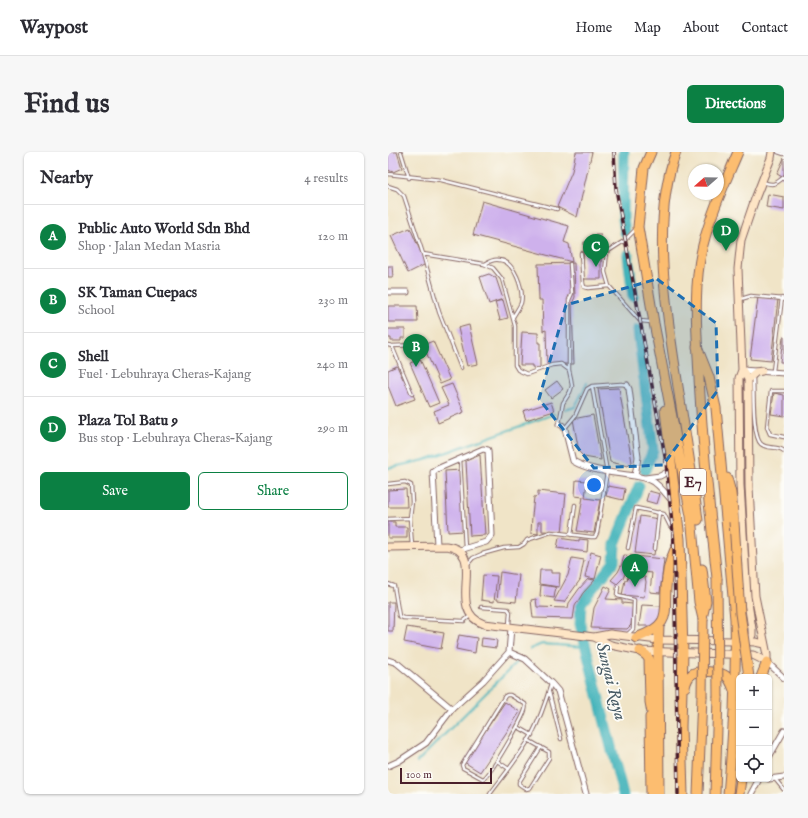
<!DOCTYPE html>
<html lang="en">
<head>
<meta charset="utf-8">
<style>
	:root { --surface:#fff; --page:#f7f7f7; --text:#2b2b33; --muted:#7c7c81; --line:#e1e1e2; --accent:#0b8043 }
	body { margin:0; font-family:"IM FELL English",serif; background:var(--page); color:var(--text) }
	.controls { position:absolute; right:12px; bottom:12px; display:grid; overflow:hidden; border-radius:6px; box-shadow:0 1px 3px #0004 }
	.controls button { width:36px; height:36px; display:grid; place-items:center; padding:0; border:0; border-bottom:1px solid var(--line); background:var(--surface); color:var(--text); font:20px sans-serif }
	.compass { position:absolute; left:300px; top:12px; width:36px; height:36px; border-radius:50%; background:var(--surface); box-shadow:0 1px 3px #0004; rotate:250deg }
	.scale { position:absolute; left:12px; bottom:10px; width:92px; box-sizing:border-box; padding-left:4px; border:2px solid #4a1f2b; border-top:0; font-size:11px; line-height:14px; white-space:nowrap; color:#4a1f2b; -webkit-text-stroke:3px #fdfcf7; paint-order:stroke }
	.you { position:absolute; left:206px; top:333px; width:14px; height:14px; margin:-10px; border:3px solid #fff; border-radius:50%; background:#1a73e8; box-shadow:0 0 0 6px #1a73e833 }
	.badge { display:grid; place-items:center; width:26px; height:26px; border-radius:50%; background:var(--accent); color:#fff; font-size:13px; font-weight:700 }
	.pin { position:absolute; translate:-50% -33px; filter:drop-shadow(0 1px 2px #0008) }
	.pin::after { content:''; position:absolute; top:21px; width:14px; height:12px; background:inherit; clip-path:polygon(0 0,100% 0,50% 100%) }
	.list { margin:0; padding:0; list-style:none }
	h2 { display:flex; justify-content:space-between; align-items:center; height:52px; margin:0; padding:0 16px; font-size:17px }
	h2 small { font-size:13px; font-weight:400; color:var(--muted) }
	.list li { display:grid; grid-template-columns:26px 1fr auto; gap:12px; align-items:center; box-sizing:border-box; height:64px; padding:0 16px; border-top:1px solid var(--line) }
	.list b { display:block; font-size:15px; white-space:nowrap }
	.list p { margin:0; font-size:13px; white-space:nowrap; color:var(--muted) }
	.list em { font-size:13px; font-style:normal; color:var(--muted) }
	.actions { display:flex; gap:8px; padding:12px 16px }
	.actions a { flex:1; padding:9px 0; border:1px solid var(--accent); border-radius:6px; text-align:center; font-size:14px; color:var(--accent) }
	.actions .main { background:var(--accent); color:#fff }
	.icon { flex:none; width:22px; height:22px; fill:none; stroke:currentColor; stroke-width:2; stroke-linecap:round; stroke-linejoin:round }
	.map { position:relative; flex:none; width:396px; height:642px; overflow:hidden; border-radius:6px }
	header { display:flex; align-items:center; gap:24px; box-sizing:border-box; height:56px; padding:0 20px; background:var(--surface); border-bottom:1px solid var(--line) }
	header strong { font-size:19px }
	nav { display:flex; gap:22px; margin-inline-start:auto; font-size:14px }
	.intro { display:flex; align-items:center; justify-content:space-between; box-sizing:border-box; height:96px; padding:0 24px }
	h1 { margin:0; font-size:28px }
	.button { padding:10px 18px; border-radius:6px; background:var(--accent); color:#fff; font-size:14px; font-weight:700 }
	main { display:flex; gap:24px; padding:0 24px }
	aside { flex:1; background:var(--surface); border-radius:6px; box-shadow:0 1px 3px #0004 }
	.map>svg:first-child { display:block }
</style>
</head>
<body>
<header>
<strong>Waypost</strong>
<nav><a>Home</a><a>Map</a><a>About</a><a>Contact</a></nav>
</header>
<div class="intro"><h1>Find us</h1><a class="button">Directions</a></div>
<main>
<aside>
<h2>Nearby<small>4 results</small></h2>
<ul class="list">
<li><span class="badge">A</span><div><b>Public Auto World Sdn Bhd</b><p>Shop · Jalan Medan Masria</p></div><em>120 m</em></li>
<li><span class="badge">B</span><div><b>SK Taman Cuepacs</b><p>School</p></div><em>230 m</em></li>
<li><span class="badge">C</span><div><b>Shell</b><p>Fuel · Lebuhraya Cheras–Kajang</p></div><em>240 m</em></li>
<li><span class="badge">D</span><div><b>Plaza Tol Batu 9</b><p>Bus stop · Lebuhraya Cheras–Kajang</p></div><em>290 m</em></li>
</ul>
<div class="actions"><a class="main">Save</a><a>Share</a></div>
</aside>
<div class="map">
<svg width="396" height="642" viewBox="0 0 396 642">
	<rect width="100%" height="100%" fill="#fdfcf7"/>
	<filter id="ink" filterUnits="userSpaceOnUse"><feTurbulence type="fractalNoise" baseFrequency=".025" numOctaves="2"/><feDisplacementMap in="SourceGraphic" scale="8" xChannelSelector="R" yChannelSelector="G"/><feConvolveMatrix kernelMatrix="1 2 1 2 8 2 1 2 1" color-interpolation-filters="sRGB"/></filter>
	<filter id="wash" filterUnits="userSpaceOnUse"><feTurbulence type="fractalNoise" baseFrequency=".012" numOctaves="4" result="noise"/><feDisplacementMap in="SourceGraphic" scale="16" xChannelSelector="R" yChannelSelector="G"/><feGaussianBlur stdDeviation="0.9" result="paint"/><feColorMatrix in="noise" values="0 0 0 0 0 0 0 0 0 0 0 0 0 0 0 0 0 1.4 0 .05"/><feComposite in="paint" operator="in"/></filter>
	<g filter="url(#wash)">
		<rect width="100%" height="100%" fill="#f0e4c7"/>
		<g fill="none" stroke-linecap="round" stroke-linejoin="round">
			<path stroke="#43b3ba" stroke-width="2" d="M177,258L187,255L199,231
				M0,316L37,308L166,262
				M142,497L154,492L198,495
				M29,610L130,509"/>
			<path stroke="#43b3ba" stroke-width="11" d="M236,0L235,67L237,80
				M240,103L245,144
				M250,178L265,298L257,318
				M215,424L226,410L227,392L251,334
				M211,428L193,451L192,472L235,642"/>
		</g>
		<g id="blocks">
			<path fill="#ceb1ec" d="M0,0H9L14,16L5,20L0,18Z
				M188,0H204L189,65L169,55L184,19Z
				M396,6V26L389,22Z
				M380,42L396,45V58L378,55Z
				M94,49L181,74L176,90L181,92L184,110L85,83Z
				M22,76L38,112L20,121L3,84Z
				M203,83H213V127H195L196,90H203Z
				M186,111L187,145L184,152L186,212H159L158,178L155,179L154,148H151L150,112Z
				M0,114H4L5,125H0Z
				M101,122L108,126L115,147L101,152L92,125Z
				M370,145L390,147L383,209L362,207Z
				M115,148L120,166L112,168L107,150Z
				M0,154H29L30,170H0Z
				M81,173L90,212L79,214L70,176Z
				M0,177H17V186H13V189H3V186H0Z
				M134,180L150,181V191H152V216L144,215V213H132Z
				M395,185H396V210H392Z
				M45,189L62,228L52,232L35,193Z
				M32,207L51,251L41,255L22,211Z
				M9,214L15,227L18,226L27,247L8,254L0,234V218Z
				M169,229L175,237L163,246L157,238Z
				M64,232L76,260L50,271L46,259L61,253L53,236Z
				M231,236L244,310L240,314L222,310L210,237Z
				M386,241L396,243V264L383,262Z
				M163,250L166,259L138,268L135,259Z
				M205,263L213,308L196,305L191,300L185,267Z
				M92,303L97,383L82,384L78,309Z
				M73,318L76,379L60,380L57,319Z
				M188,328L199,329L197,346L212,348L206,381L189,379L195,345L187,344Z
				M220,334L237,337L235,348L218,344Z
				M18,337L19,355H0V338Z
				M150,339L178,342L174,380L154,379V370H150V382L143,381L144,364L146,345L150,344Z
				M261,339L272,342L269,352L258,349Z
				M252,364L271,367L266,403L247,401Z
				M0,370H7V375H19V386H0Z
				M171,386L191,389V387L200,388L199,400L169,396Z
				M203,400L213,403L207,427L197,425Z
				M236,403L276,407L272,441L262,440L264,421L241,418L238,420L235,426L229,432L223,428L230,420L234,412Z
				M184,406L196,408L192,428L176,450L166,449L180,423Z
				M152,418H163V421H172L171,435L151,432Z
				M112,420L131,423L128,450L109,448Z
				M241,422L257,425L258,430L256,445L234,443L237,428H239Z
				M95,423L109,424L106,450L93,448Z
				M200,427L207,428L195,441L187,454L185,467L145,466L143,448L148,447L149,455L180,456L181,451L191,437Z
				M153,433L168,435L166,446L152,444Z
				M217,434L223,437L218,447L234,448V451L245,452L243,473L239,477L203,476L206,456Z
				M0,450H6L5,479H0Z
				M254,453L273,454V462L265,474H251Z
				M19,475L56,481L53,497L16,490Z
				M71,483L89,486L87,501L68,497Z
				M94,486L109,488L108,496L93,494Z
				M117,550L132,560L92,620L76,610Z"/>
		</g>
	</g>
	<g filter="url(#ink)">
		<use href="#blocks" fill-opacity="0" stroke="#846462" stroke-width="1"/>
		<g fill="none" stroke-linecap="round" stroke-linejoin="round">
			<defs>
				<path id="lane" d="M13,0L21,26
					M390,0L396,2
					M0,22L53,28L169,57
					M375,30C385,34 388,32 396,25
					M0,34L9,37L16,44L35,102L51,160L73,216
					M248,77L236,89L219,100L217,120L221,134L252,169L263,170
					M193,101L195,131L196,135L200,136L221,134
					M35,102L96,112L105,116L114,127L127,174V213L130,218L139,222L164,213L173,212L181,218L183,227L184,234L182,240L175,251L171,272
					M97,112C102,109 106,107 111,108C127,109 136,138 133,151C131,156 127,161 125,165
					M353,147L363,144L396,147
					M0,193L4,194L28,193
					M4,194L24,242
					M181,218V148L184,141L182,112
					M385,219L394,146
					M365,225C366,239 364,284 373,292C380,298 389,293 396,299
					M396,239H383L379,275L382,282L396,285
					M177,276L187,264L199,237L204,234L233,232L239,233
					M72,307L77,396
					M0,332L17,330L23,333L24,350L22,366L24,394
					M0,367L22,366
					M183,383L187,353
					M240,396L248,356L276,362L282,374L289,382
					M267,397L271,360
					M79,413L85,406L94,402L116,396L131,395L136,392L139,388L163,380L203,385H207L209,381L219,320L204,234
					M0,432L6,434L11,464L15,466L76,469L82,464
					M230,435L229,442L230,444L246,448L245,477L240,482
					M93,455L120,457L122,460L121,473
					M161,540L173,587
					M119,543H122L137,552C138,555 138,555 137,558C134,568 102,624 95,627L75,616L74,613L117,544Z
					M130,575L144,583
					M140,588L161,600V606L142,636L138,637L131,632V630L153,595
					M109,609L121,617
					M387,627L396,638
					M102,642C116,623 132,604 143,584C152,567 158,549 163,532"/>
				<path id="street" d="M0,140H19
					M354,218L396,221
					M239,233L241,237L250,305L247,324
					M171,272L174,273L177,277L185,309C200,318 221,320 239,323C248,324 258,325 266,330C274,336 281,345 287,353
					M257,326L272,324L283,318
					M49,393L45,320L49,317L95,297L100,298L104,383L98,390L72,398
					M121,500L137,507L163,531L170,539L198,642
					M0,508L9,511L64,557
					M379,510L396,526
					M381,605L396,579
					M0,614L11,609L38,591L64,557L95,529L121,500L123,476
					M381,627L396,625
					M363,642L371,627"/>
				<path id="secondary" d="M360,227L368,220L374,219
					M0,395L58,394C102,399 55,458 96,472L198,484L206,485L223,493L252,499L365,503L379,510V503L367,444L361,335L360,227L354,218
					M206,485L222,482L270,488L348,489L367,490L376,492
					M360,489L364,483V477L359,444L352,333L351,226L354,218L350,117L353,88L367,47L383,6L384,0"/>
				<path id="highway" d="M263,0L256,16L250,75L266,171L303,364L311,450L315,467
					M288,0C263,67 278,158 289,228C296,275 304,321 310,368
					M309,195L321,225L328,256L347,467C348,498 347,529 346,559C344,587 343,614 340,642
					M277,258L292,387L295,501L293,575L295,642
					M339,326L343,341L346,370
					M314,417L318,449L315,462
					M329,426C321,352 313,279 310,205C308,169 306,129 315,93C323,61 337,31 350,0
					M271,474L270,500L271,642
					M248,486C288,471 274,460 279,426C280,412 285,400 292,388
					M252,499L258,503L261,507L262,550L266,572
					M373,525L379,510
					M297,535C298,530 300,525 304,522C310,518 333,519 338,524C342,527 344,533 346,538
					M262,565L263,642
					M310,642L314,545
					M327,642L330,545
					M351,642L353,627"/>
			</defs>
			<use href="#lane" stroke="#846462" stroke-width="4.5"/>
			<use href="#street" stroke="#846462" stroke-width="7"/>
			<use href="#secondary" stroke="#846462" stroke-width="9"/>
			<use href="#highway" stroke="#846462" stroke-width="11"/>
			<use href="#lane" stroke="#fff" stroke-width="2.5"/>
			<use href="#street" stroke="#fff" stroke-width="5"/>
			<use href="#secondary" stroke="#fee5c5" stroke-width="7"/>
			<use href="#highway" stroke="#fcbd6f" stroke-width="9"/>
			<defs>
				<path id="rail" d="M226,0L228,37L278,310L286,394L290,642"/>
			</defs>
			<use href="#rail" stroke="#4a1f2b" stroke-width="3.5"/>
			<use href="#rail" stroke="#fdfcf7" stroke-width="2" stroke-dasharray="6" stroke-linecap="butt"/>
			<defs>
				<path id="highway-bridge" d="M346,370L352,461L361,525
					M329,426L330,545
					M314,545L315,467"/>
			</defs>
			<use href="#highway-bridge" stroke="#846462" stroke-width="11" stroke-linecap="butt"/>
			<use href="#highway-bridge" stroke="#fcbd6f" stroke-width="9"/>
		</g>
	</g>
	<path fill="#1f6fb2" fill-opacity="0.2" stroke="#1f6fb2" stroke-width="3" stroke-dasharray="8 5" stroke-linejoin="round" d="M269,127L328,171L330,238L275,313L206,316L151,247L178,153Z"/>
	<g text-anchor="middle" stroke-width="3.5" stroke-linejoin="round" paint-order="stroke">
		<rect fill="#fdfcf7" stroke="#806168" stroke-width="1" x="292" y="317" width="26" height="26" rx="3"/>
		<g font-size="15" font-weight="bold" fill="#4a1f2b">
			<text x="305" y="335">E7</text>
		</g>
		<g font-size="17" font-style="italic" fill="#475a64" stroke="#fdfcf7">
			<text transform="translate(224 529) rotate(76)" y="6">Sungai Raya</text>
		</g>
	</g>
</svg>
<div class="controls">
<button>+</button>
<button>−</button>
<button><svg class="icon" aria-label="locate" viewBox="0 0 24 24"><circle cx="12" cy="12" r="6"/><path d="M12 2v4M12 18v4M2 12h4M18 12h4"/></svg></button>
</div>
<svg class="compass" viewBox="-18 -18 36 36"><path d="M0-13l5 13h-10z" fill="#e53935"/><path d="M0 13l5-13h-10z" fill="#7c7c81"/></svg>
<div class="scale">100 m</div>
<div class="you"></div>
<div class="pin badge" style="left:247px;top:435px">A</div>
<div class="pin badge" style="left:28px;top:215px">B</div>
<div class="pin badge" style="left:208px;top:115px">C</div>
<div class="pin badge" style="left:338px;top:99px">D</div>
</div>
</main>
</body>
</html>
